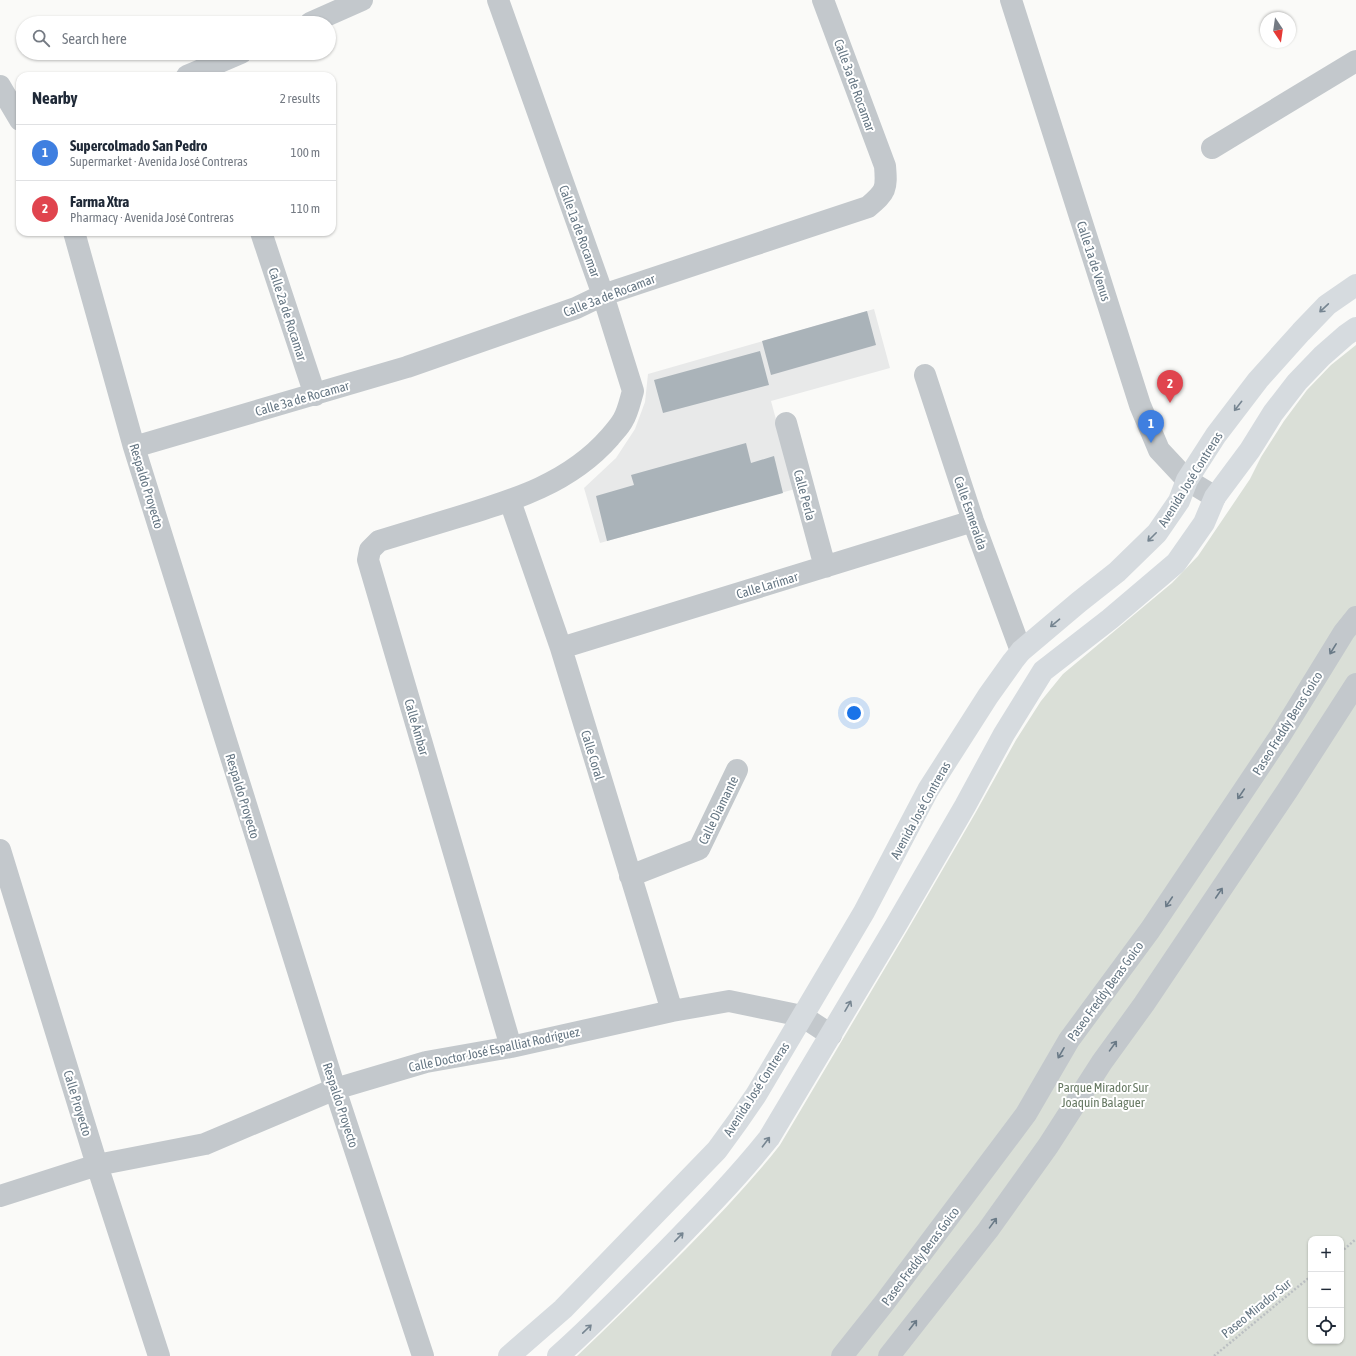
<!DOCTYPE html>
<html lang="en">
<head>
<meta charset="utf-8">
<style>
	:root { --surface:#fff; --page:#f2f2f3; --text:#1f2937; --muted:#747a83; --line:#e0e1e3; --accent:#e4572e }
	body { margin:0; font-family:"Asap Condensed",sans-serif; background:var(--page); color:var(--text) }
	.controls { position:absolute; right:12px; bottom:12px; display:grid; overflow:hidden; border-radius:8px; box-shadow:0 1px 3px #0004 }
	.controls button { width:36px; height:36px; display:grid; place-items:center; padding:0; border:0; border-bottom:1px solid var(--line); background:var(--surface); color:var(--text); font:20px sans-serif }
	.compass { position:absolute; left:1260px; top:12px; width:36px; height:36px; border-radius:50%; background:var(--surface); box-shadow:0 1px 3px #0004; rotate:167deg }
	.you { position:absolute; left:854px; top:713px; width:14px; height:14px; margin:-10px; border:3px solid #fff; border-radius:50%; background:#1a73e8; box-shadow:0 0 0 6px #1a73e833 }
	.badge { display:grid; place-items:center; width:26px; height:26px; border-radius:50%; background:var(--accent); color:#fff; font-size:13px; font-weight:700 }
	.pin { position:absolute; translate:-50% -33px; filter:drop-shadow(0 1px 2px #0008) }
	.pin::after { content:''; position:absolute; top:21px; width:14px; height:12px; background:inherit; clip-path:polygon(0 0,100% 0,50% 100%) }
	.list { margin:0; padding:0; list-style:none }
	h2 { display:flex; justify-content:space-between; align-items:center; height:52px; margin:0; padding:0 16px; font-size:17px }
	h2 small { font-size:13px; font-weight:400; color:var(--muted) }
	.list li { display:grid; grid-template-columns:26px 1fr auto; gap:12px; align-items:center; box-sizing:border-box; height:56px; padding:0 16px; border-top:1px solid var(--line) }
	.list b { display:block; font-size:15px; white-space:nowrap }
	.list p { margin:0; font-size:13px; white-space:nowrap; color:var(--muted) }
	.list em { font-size:13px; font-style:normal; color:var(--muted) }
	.icon { flex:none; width:22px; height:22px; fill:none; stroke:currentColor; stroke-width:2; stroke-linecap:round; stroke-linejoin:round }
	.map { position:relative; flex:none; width:1356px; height:1356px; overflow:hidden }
	.search { position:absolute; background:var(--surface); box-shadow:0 1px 3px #0004; left:16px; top:16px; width:320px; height:44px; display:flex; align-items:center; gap:10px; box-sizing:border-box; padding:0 14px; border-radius:22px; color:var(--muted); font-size:15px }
	.panel { position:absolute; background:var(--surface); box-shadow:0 1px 3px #0004; left:16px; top:72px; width:320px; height:164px; border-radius:12px }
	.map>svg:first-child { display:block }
</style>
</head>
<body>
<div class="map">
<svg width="1356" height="1356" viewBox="0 0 1356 1356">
	<rect width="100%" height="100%" fill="#fafaf8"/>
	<path fill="#e8e9e9" d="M874,309L890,368L771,401L795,489L600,543L584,488L616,458L635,429L645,402L648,374Z"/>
	<path fill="#dadfd7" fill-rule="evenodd" d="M1356,345V1356H577C614,1321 650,1285 686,1249C719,1215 751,1182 780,1145L907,931L976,812L1016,740L1041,701L1063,674L1172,583L1198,556L1250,479L1261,457L1284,421L1307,390L1331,365ZM1311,1239H1341V1341H1311Z"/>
	<path fill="#aab3b9" d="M867,311L876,345L771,375L762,341Z
		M760,351L769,385L663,413L654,380Z
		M746,443L751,463L774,456L783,493L607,541L596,496L634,485L631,475Z"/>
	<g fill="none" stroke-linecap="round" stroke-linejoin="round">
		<path stroke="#bbbfc2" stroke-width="2.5" stroke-dasharray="2 2" stroke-linecap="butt" d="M1341,1252L1356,1239
			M1214,1356L1311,1276"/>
		<path stroke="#c3c8cc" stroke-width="22" d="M498,0L603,295L633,391C630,401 628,412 623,420C620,426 614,432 610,437C570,483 514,500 458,517C432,525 406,533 379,541L370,550L368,560L511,1047
			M1011,0L1140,405L1159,450L1187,480L1215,497
			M310,23L362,0
			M187,76L206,68
			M209,76L206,68L241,53
			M0,86L20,120
			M1212,148L1356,61
			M74,232L134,447L335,1089L423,1356
			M261,232L315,395
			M925,375L973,521L1021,651
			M786,423L825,567
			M134,447L407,367L576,308L603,295L868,207C886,192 887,189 885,166L823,0
			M510,501L561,648L672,1011
			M561,648L973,521
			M0,850L97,1165L159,1356
			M630,876L699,849L737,770
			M0,1196L97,1165L205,1144L335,1089L426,1062L511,1047L672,1011L729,1001L802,1016L831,1035
			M842,1356L885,1302L1026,1114L1069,1040L1150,930L1280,736L1344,632L1356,617
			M889,1356L988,1230L1048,1146L1102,1062L1144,1004L1287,791L1356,684"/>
		<path stroke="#d6dbdf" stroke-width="22" d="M509,1356L563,1309L717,1150L738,1121L756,1095L864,912L928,790L988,696L1013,661L1021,651L1079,602L1117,572L1157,533L1179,501L1187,480L1216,435L1258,380L1301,332L1327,305L1356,285
			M558,1356C595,1323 630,1287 665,1252C701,1215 737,1178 769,1138L896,925L965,806L1004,734L1043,671L1110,619L1176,563L1204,523L1215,497L1250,450L1273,413L1297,382L1322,356L1346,335L1356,328"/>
	</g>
	<defs><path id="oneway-shaft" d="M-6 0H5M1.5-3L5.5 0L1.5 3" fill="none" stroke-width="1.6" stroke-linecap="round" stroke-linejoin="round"/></defs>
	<g stroke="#768591">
		<use href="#oneway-shaft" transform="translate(1324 308) rotate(137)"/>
		<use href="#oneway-shaft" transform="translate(1238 406) rotate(128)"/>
		<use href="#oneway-shaft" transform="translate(1152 537) rotate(135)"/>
		<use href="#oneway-shaft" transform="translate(1055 623) rotate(140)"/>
		<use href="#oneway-shaft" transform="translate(848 1006) rotate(-60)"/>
		<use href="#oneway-shaft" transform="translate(766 1142) rotate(-53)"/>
		<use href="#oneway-shaft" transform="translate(679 1237) rotate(-46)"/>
		<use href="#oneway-shaft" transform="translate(587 1329) rotate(-44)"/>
	</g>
	<g stroke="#6a7a87">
		<use href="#oneway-shaft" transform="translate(1333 649) rotate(122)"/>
		<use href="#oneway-shaft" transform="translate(1241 794) rotate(124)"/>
		<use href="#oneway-shaft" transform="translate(1219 893) rotate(-56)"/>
		<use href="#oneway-shaft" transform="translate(1169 902) rotate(124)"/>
		<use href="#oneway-shaft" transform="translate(1113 1046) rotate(-54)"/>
		<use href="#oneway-shaft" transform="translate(1061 1053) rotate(120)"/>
		<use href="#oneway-shaft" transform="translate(993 1223) rotate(-54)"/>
		<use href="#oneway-shaft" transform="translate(913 1325) rotate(-52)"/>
	</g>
	<g text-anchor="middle" stroke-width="4" stroke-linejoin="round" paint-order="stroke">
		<g font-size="13" fill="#657683" stroke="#fff">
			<text transform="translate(855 85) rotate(70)" y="5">Calle 3a de Rocamar</text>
			<text transform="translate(580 231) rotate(70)" y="5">Calle 1a de Rocamar</text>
			<text transform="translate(1094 261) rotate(72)" y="5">Calle 1a de Venus</text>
			<text transform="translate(609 295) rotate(-21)" y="5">Calle 3a de Rocamar</text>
			<text transform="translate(288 314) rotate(72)" y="5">Calle 2a de Rocamar</text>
			<text transform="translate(302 398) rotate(-16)" y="5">Calle 3a de Rocamar</text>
			<text transform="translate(1190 479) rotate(-58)" y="5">Avenida José Contreras</text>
			<text transform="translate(147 486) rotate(73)" y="5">Respaldo Proyecto</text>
			<text transform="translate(805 495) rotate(75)" y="5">Calle Perla</text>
			<text transform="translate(971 513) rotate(71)" y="5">Calle Esmeralda</text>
			<text transform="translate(767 585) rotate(-17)" y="5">Calle Larimar</text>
			<text transform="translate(1287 723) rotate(-58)" y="5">Paseo Freddy Beras Goico</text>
			<text transform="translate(417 727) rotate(74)" y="5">Calle Ámbar</text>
			<text transform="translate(593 755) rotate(73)" y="5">Calle Coral</text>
			<text transform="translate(243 796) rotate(73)" y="5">Respaldo Proyecto</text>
			<text transform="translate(718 810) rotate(-64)" y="5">Calle Diamante</text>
			<text transform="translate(920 810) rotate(-61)" y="5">Avenida José Contreras</text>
			<text transform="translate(1105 991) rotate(-54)" y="5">Paseo Freddy Beras Goico</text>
			<text transform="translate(494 1049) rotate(-12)" y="5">Calle Doctor José Espalliat Rodríguez</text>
			<text transform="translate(756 1089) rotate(-57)" y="5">Avenida José Contreras</text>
			<text transform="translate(78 1103) rotate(73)" y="5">Calle Proyecto</text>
			<text transform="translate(341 1105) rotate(72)" y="5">Respaldo Proyecto</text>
			<text transform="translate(920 1256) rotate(-53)" y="5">Paseo Freddy Beras Goico</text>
			<text transform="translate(1256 1308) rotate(-39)" y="5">Paseo Mirador Sur</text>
		</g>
		<g font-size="13" fill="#687a64" stroke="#fff">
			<text x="1103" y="1092">Parque Mirador Sur<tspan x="1103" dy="15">Joaquín Balaguer</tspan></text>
		</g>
	</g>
</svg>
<div class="controls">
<button>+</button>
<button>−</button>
<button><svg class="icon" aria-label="locate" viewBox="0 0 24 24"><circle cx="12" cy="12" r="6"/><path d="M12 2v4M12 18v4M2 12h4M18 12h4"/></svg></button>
</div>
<svg class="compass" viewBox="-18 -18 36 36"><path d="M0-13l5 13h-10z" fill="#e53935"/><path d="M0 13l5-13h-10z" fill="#747a83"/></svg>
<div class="you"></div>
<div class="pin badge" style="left:1151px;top:443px;background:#3f7fe0">1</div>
<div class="pin badge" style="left:1170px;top:403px;background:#e0444e">2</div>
<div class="search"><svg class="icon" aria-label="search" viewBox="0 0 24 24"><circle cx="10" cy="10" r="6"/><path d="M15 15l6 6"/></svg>Search here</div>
<section class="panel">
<h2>Nearby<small>2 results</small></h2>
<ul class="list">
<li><span class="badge" style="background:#3f7fe0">1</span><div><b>Supercolmado San Pedro</b><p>Supermarket · Avenida José Contreras</p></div><em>100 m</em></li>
<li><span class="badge" style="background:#e0444e">2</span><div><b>Farma Xtra</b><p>Pharmacy · Avenida José Contreras</p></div><em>110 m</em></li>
</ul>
</section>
</div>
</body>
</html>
